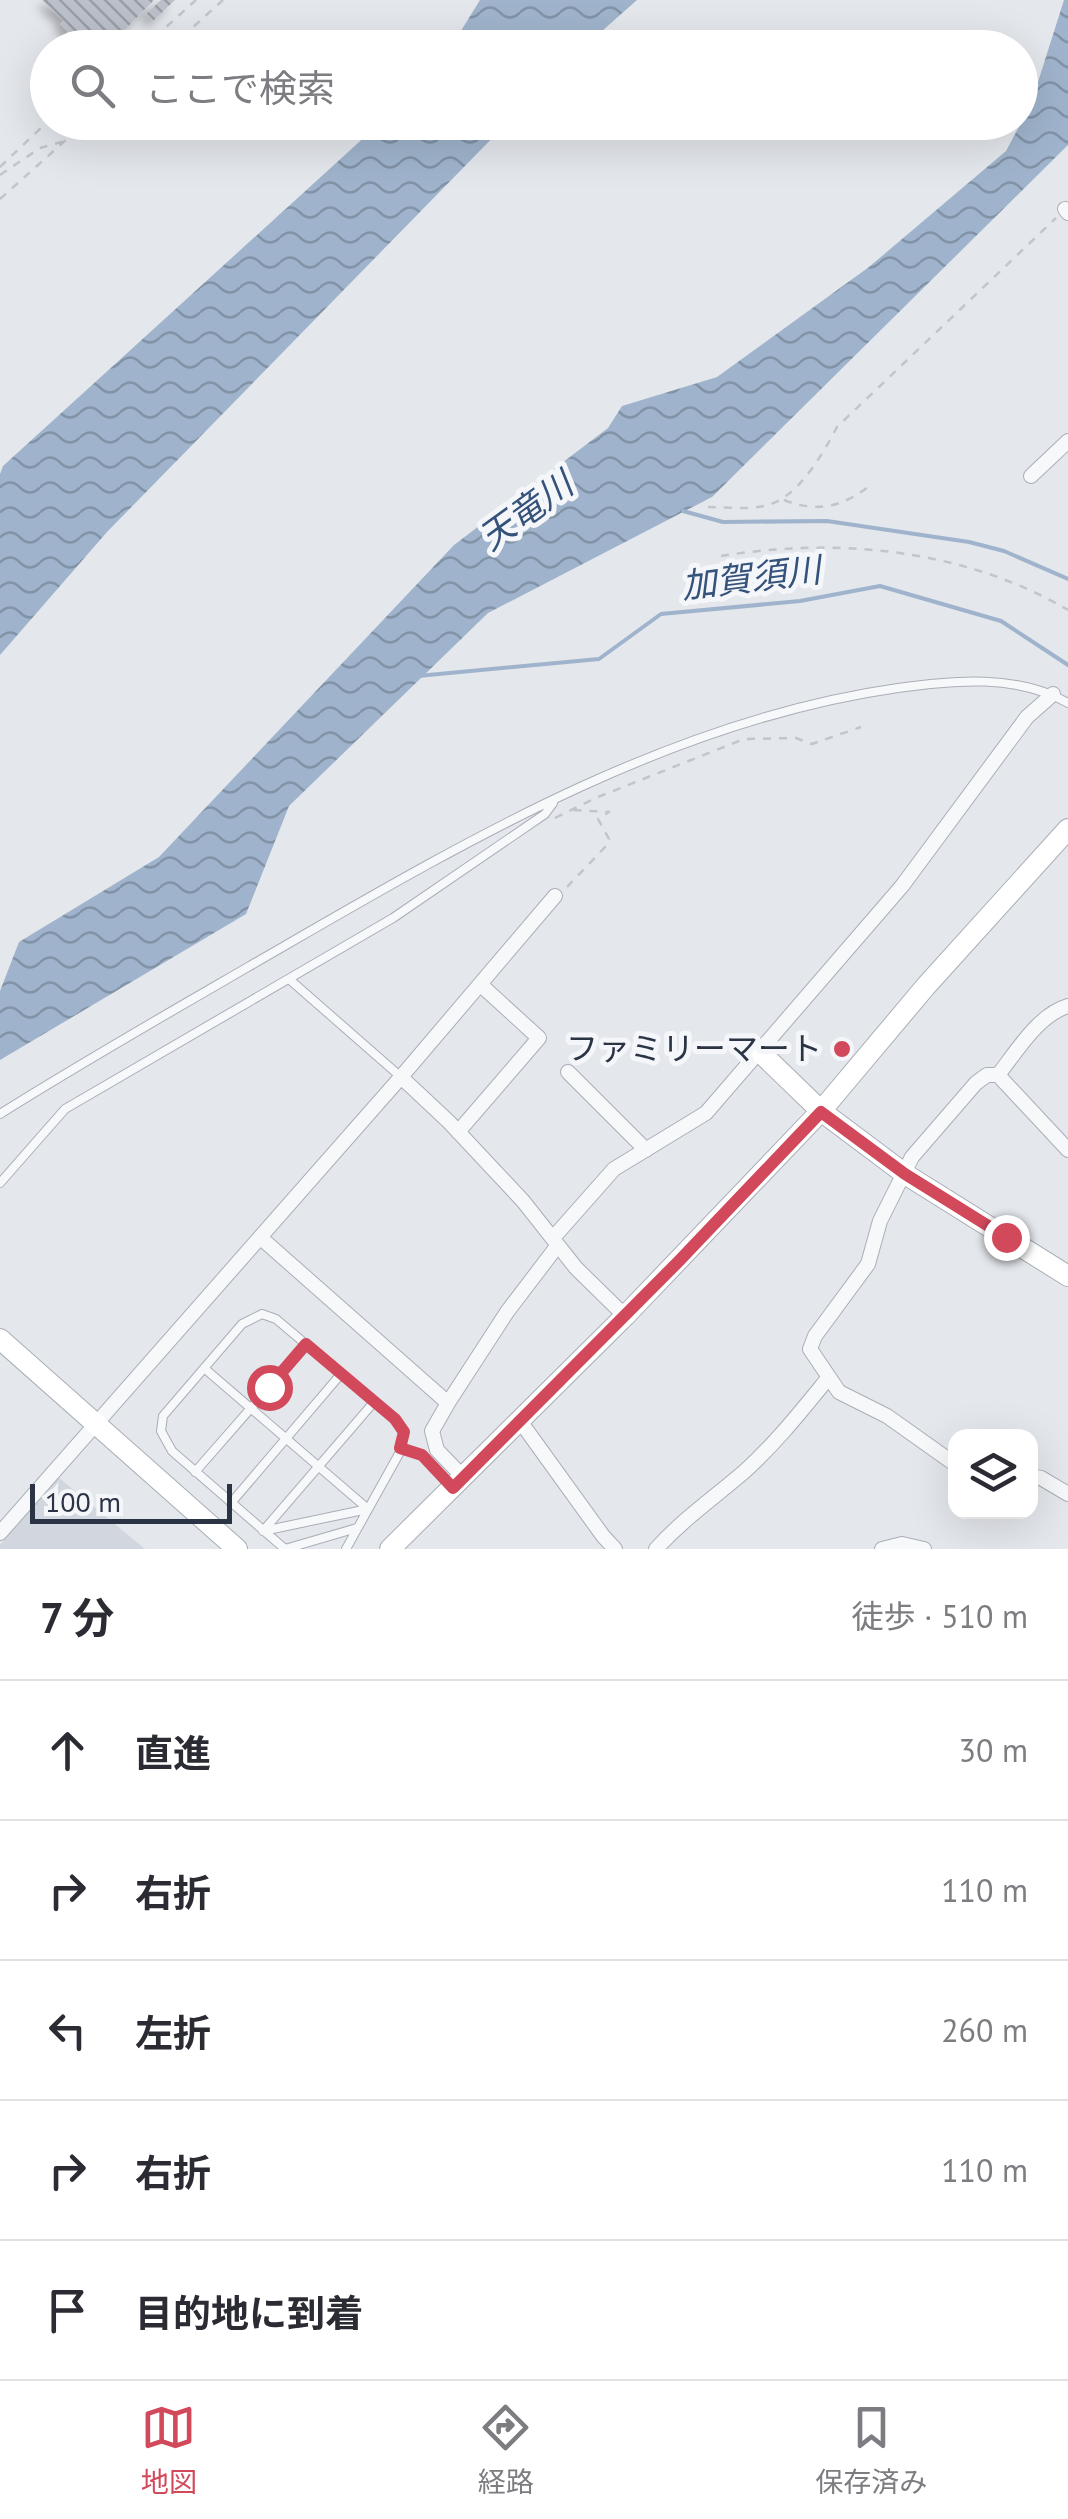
<!DOCTYPE html>
<html lang="ja">
<head>
<meta charset="utf-8">
<style>
	:root { --surface:#fff; --page:#f2f2f3; --text:#2b2b33; --muted:#7c7c81; --line:#e1e1e2; --accent:#d1495b }
	body { margin:0; font-family:"PT Sans","Noto Sans JP",sans-serif; background:var(--page); color:var(--text) }
	.controls { position:absolute; right:30px; bottom:30px; display:grid; overflow:hidden; border-radius:20px; box-shadow:0 10px 40px #0002 }
	.controls button { width:90px; height:90px; display:grid; place-items:center; padding:0; border:0; border-bottom:2px solid var(--line); background:var(--surface); color:var(--text); font:50px sans-serif }
	.scale { position:absolute; left:30px; bottom:25px; width:202px; box-sizing:border-box; padding-left:10px; border:5px solid #2b3445; border-top:0; font-size:28px; line-height:35px; white-space:nowrap; color:#2b3445; -webkit-text-stroke:8px #f4f6f9; paint-order:stroke }
	.stop { position:absolute; width:30px; height:30px; margin:-22px; border:8px solid #d1495b; border-radius:50%; background:#fff }
	.stop.end { background:#d1495b; border-color:#fff; box-shadow:0 2px 10px #0008 }
	.list { margin:0; padding:0; list-style:none }
	h2 { display:flex; justify-content:space-between; align-items:center; height:130px; margin:0; padding:0 40px; font-size:42px }
	h2 small { font-size:32px; font-weight:400; color:var(--muted) }
	.list li { display:grid; grid-template-columns:65px 1fr auto; gap:30px; align-items:center; box-sizing:border-box; height:140px; padding:0 40px; border-top:2px solid var(--line) }
	.list b { display:block; font-size:38px; white-space:nowrap }
	.list em { font-size:32px; font-style:normal; color:var(--muted) }
	.icon { flex:none; width:55px; height:55px; fill:none; stroke:currentColor; stroke-width:2; stroke-linecap:round; stroke-linejoin:round }
	.map { position:relative; flex:none; width:1068px; height:1549px; overflow:hidden }
	.search { position:absolute; background:var(--surface); box-shadow:0 10px 40px #0002; left:30px; right:30px; top:30px; height:110px; display:flex; align-items:center; gap:25px; box-sizing:border-box; padding:0 35px; border-radius:55px; color:var(--muted); font-size:38px }
	.sheet { height:830px; background:var(--surface) }
	nav { display:flex; justify-content:space-around; align-items:center; box-sizing:border-box; height:140px; border-top:2px solid var(--line); background:var(--surface); font-size:28px; color:var(--muted) }
	nav a { display:grid; justify-items:center; gap:5px }
	nav .on { color:var(--accent) }
	.map>svg:first-child { display:block }
</style>
</head>
<body>
<div class="map">
<svg width="1068" height="1549" viewBox="0 0 1068 1549">
	<defs>
		<pattern id="water-waves" width="16" height="10" patternUnits="userSpaceOnUse" patternTransform="scale(2.5)"><rect width="16" height="10" fill="#9fb4cc"/><path d="M0 5q4-4 8 0t8 0" fill="none" stroke="#8293a7"/></pattern>
		<pattern id="building-back-hatch" width="6" height="6" patternUnits="userSpaceOnUse" patternTransform="scale(2.5)"><rect width="6" height="6" fill="#bbc0ca"/><path d="M-1 5l2 2M0 0l6 6M5-1l2 2" fill="none" stroke="#989da6"/></pattern>
		<filter id="shadow"><feDropShadow dx="-6" dy="6" stdDeviation="5" flood-color="#0004"/></filter>
	</defs>
	<rect width="100%" height="100%" fill="#e4e7ec"/>
	<path fill="#d2d6de" d="M58,1477L145,1549H0V1545Z"/>
	<path fill="url(#water-waves)" d="M480,0H637L584,47H451Z
		M1064,0H1068V145L712,497L488,613L289,806L246,914L0,1060V991L19,942L159,857L454,545L608,428L622,406L717,377L869,267L1006,151L1031,104Z
		M380,123H507L107,532L0,655V474L3,466Z"/>
	<g fill="none" stroke-linecap="round" stroke-linejoin="round">
		<path stroke="#9fb4cc" stroke-width="4" d="M683,511L723,522L827,521L969,542L1004,551L1068,579
			M418,676L599,659L661,614L800,601L880,586L1001,621L1068,665"/>
	</g>
	<path fill="url(#building-back-hatch)" filter="url(#shadow)" d="M42,0H154L107,48H88L79,43L60,24L64,21Z
		M161,0H175L153,21L146,14Z"/>
	<g fill="none" stroke-linecap="round" stroke-linejoin="round">
		<defs>
			<path id="lane" d="M289,979L401,1077
				M0,1114C81,1063 165,1015 248,967C451,850 663,721 898,688C954,680 1017,674 1068,703
				M0,1183L65,1109L393,918L545,814L553,803
				M204,1368L368,1509
				M400,1448L422,1455L451,1486
				M195,1472L307,1344
				M231,1503L341,1374
				M263,1531L374,1402
				M263,1531L368,1509
				M346,1549L400,1452L404,1432L395,1419L276,1319L262,1314L242,1324L163,1416L161,1431L172,1451L285,1549L357,1528"/>
			<path id="street" d="M1065,209L1068,213
				M1031,476L1068,441
				M568,1072L646,1150
				M998,1075L1068,1150
				M401,1077L449,1122L523,1201L576,1268L625,1316
				M458,1132L539,1038L481,985
				M261,1238L448,1403L507,1312L558,1245
				M553,1238L614,1169L706,1113L902,886L1027,717L1053,694
				M448,1403L432,1431L437,1450L464,1478
				M520,1421L603,1536L615,1549
				M956,1465L887,1416L839,1392L810,1349L815,1336L868,1264L880,1221L912,1157L976,1083L987,1075H998C1017,1051 1038,1015 1068,1006
				M1030,1476L1041,1478L1068,1494
				M0,1533L401,1077L555,896
				M656,1549C683,1519 715,1497 745,1471C776,1443 802,1410 829,1377
				M882,1549L902,1544L924,1549"/>
			<path id="secondary" d="M761,1053L821,1111L905,1174L1068,1276
				M0,1339L237,1549
				M390,1549L625,1316L821,1111L926,986L1068,829"/>
		</defs>
		<use href="#lane" stroke="#a9aeb7" stroke-width="10"/>
		<use href="#street" stroke="#a9aeb7" stroke-width="16"/>
		<use href="#secondary" stroke="#a9aeb7" stroke-width="22"/>
		<path stroke="#c2c5cb" stroke-width="2.5" stroke-dasharray="8 8" stroke-linecap="butt" d="M143,48L196,0
			M170,48L223,0
			M0,167L43,126L53,122
			M0,175L40,148L65,141
			M0,199L86,122
			M784,500C816,513 842,507 868,487
			M708,507C726,507 747,510 764,506C797,500 822,455 837,427L1056,218
			M721,556C838,537 964,549 1068,610
			M555,818L598,797L744,739L796,738L812,744L861,727
			M567,887L608,844L609,839L598,819L609,812L573,810"/>
		<use href="#lane" stroke="#f7f8fa" stroke-width="8"/>
		<use href="#street" stroke="#f7f8fa" stroke-width="14"/>
		<use href="#secondary" stroke="#fff" stroke-width="20"/>
	</g>
	<g fill="none" stroke-linecap="round" stroke-linejoin="round">
		<path stroke="#d1495b" stroke-width="12" d="M269,1387L306,1344L395,1419L404,1432L400,1448L422,1455L453,1488L678,1262L821,1112L905,1174L1006,1237"/>
	</g>
	<circle fill="#d1495b" stroke="#f4f6f9" stroke-width="4" cx="842" cy="1049" r="10"/>
	<g text-anchor="middle" stroke-width="10" stroke-linejoin="round" paint-order="stroke">
		<g font-size="32" fill="#2b3445" stroke="#f4f6f9" text-anchor="end">
			<text x="822" y="1060">ファミリーマート</text>
		</g>
		<g font-size="35" font-style="italic" fill="#34527a" stroke="#f4f6f9">
			<text transform="translate(526 511) rotate(-36)" y="12">天竜川</text>
			<text transform="translate(751 578) rotate(-7)" y="12">加賀須川</text>
		</g>
	</g>
</svg>
<div class="controls">
<button><svg class="icon" aria-label="layers" viewBox="0 0 24 24"><path d="M12 4l9 5-9 5-9-5zM3 14l9 5 9-5"/></svg></button>
</div>
<div class="scale">100 m</div>
<div class="stop" style="left:269px;top:1387px"></div>
<div class="stop end" style="left:1006px;top:1237px"></div>
<div class="search"><svg class="icon" aria-label="search" viewBox="0 0 24 24"><circle cx="10" cy="10" r="6"/><path d="M15 15l6 6"/></svg>ここで検索</div>
</div>
<section class="sheet">
<h2>7 分<small>徒歩 · 510 m</small></h2>
<ul class="list">
<li><svg class="icon" aria-label="ahead" viewBox="0 0 24 24"><path d="M12 20V5M6 11l6-6 6 6"/></svg><div><b>直進</b></div><em>30 m</em></li>
<li><svg class="icon" aria-label="right" viewBox="0 0 24 24"><path d="M7 20v-9h11M14 6l5 5-5 5"/></svg><div><b>右折</b></div><em>110 m</em></li>
<li><svg class="icon" aria-label="left" viewBox="0 0 24 24"><path d="M17 20v-9H6M10 6l-5 5 5 5"/></svg><div><b>左折</b></div><em>260 m</em></li>
<li><svg class="icon" aria-label="right" viewBox="0 0 24 24"><path d="M7 20v-9h11M14 6l5 5-5 5"/></svg><div><b>右折</b></div><em>110 m</em></li>
<li><svg class="icon" aria-label="arrive" viewBox="0 0 24 24"><path d="M6 21V4h12l-3 4 3 4H6"/></svg><div><b>目的地に到着</b></div></li>
</ul>
</section>
<nav>
<a class="on"><svg class="icon" aria-label="map" viewBox="0 0 24 24"><path d="M3 6l6-2 6 2 6-2v14l-6 2-6-2-6 2zM9 4v14M15 6v14"/></svg>地図</a>
<a><svg class="icon" aria-label="directions" viewBox="0 0 24 24"><path d="M12 3l9 9-9 9-9-9zM9 14v-3h6M13 9l2 2-2 2"/></svg>経路</a>
<a><svg class="icon" aria-label="saved" viewBox="0 0 24 24"><path d="M7 4h10v16l-5-4-5 4z"/></svg>保存済み</a>
</nav>
</body>
</html>
